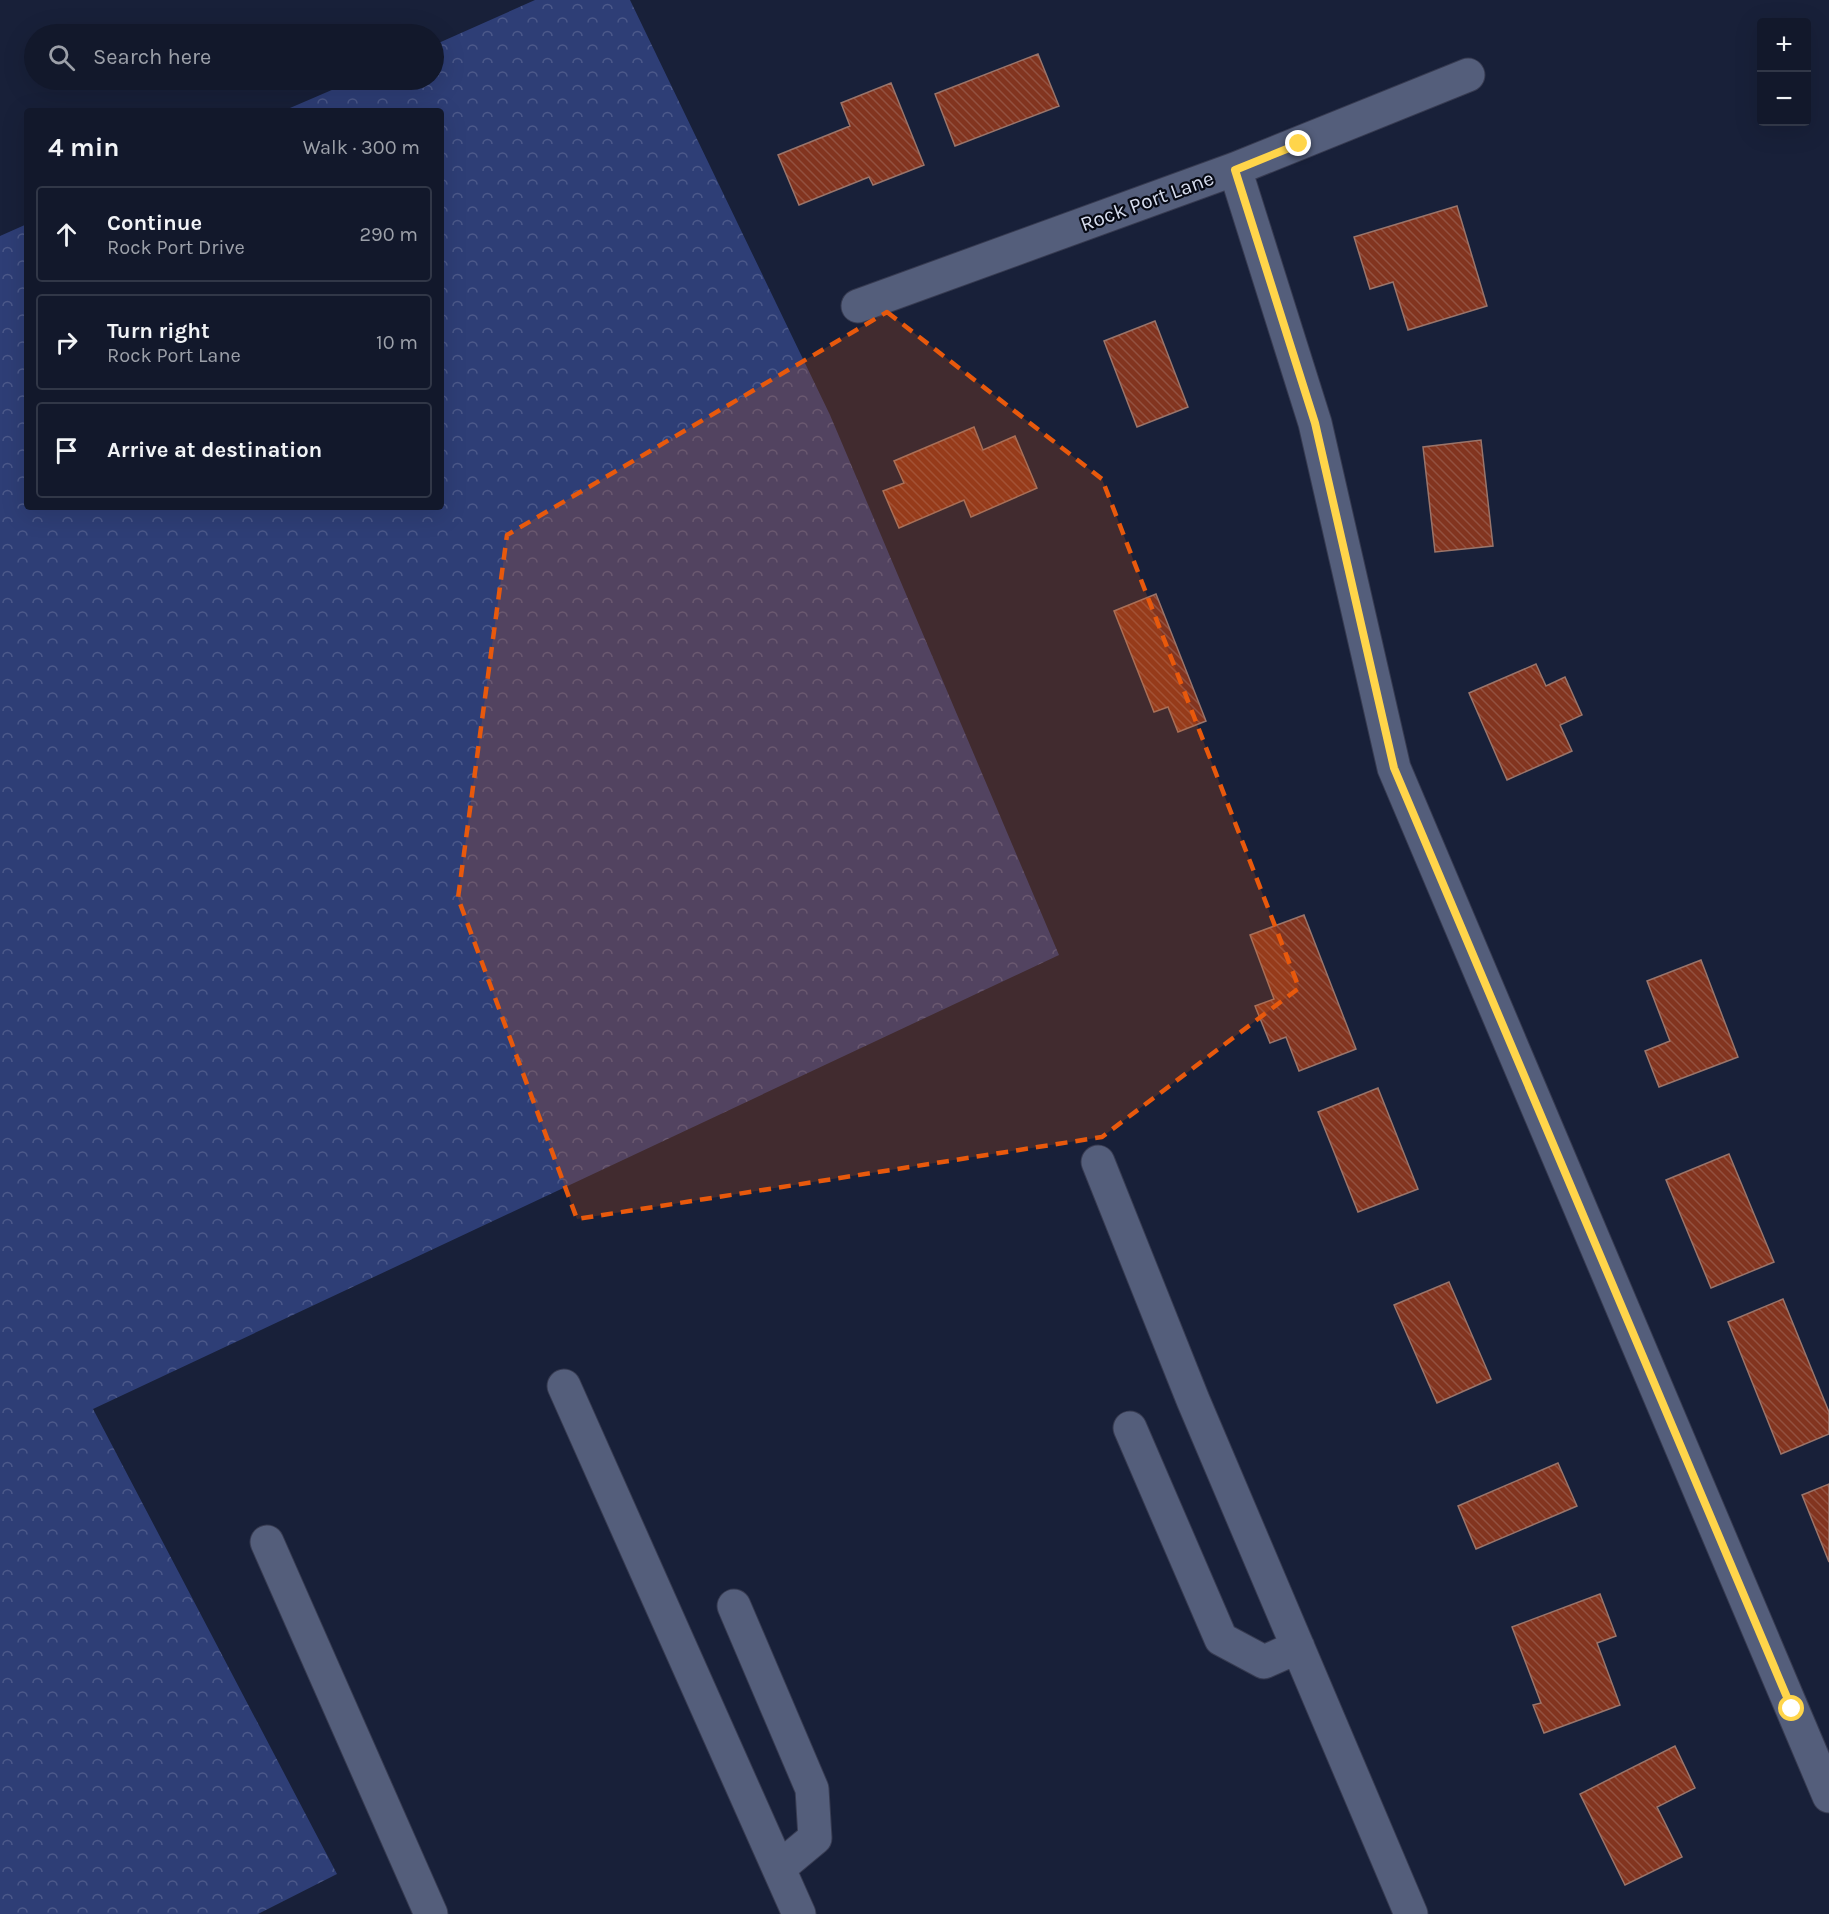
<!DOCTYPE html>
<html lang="en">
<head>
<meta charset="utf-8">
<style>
	:root { --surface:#12182b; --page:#1b2133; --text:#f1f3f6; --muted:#9ca0a9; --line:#313747 }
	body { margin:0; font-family:Karla,sans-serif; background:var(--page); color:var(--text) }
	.controls { position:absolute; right:18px; top:18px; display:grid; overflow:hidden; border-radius:6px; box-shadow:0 6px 24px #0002 }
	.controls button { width:54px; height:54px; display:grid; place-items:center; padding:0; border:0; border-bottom:2px solid var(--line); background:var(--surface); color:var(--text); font:30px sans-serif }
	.stop { position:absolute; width:18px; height:18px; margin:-14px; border:4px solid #ffd54a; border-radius:50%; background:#fff }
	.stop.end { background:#ffd54a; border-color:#fff; box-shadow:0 2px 6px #0008 }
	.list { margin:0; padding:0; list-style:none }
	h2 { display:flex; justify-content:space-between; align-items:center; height:78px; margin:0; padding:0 24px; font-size:26px }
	h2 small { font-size:20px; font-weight:400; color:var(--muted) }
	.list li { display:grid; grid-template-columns:39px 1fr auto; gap:18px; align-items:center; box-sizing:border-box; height:96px; margin:0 12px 12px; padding:0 12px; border:2px solid var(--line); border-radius:6px }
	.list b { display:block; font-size:22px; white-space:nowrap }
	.list p { margin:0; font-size:20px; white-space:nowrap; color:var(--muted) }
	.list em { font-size:20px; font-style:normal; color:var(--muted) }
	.icon { flex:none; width:33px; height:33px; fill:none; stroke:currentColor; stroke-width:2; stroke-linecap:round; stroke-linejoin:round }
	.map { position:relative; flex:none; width:1829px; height:1914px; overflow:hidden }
	.search { position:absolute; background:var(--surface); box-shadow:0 6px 24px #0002; left:24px; top:24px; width:420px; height:66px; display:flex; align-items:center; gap:15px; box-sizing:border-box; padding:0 21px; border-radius:33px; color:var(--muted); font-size:22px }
	.panel { position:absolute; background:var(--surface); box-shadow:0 6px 24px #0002; left:24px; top:108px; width:420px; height:402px; border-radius:6px }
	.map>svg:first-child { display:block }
</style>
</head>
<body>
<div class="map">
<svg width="1829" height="1914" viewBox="0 0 1829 1914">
	<defs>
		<pattern id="forest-crowns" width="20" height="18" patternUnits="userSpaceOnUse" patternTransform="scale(1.5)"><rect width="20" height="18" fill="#2e3e76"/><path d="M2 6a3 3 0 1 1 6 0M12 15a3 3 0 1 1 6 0" fill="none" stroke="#4c598a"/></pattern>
		<pattern id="building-back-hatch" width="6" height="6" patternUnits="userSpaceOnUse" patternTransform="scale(1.5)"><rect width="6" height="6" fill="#82341f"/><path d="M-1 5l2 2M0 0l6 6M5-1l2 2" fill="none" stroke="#935140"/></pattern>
	</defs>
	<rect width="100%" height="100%" fill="#182039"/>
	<path fill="url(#forest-crowns)" d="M535,0H630L830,415L1059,955L93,1409L337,1874L258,1914H0V236L27,224V507H441V111H283L355,80H434V45Z"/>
	<path fill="url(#building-back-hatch)" stroke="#9a756b" stroke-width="1.5" d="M1038,54L1059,106L955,146L935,94Z
		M891,83L924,165L873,185L869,177L799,205L778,155L850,126L841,103Z
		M1457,206L1487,306L1408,330L1393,282L1370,289L1354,237Z
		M1155,321L1188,407L1137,427L1104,341Z
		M974,427L983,450L1015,436L1037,488L971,517L964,500L899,528L883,491L904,483L894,461Z
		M1481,440L1493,546L1435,552L1423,447Z
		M1156,594L1206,721L1178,732L1168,707L1154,712L1114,611Z
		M1536,664L1546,686L1565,677L1582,715L1560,725L1572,751L1507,780L1469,693Z
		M1304,915L1356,1049L1299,1071L1286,1037L1270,1043L1255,1006L1274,999L1250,935Z
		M1701,960L1738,1057L1659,1087L1645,1051L1670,1041L1647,981Z
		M1378,1088L1418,1189L1358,1212L1318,1112Z
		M1729,1154L1774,1262L1711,1288L1666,1180Z
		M1449,1282L1491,1379L1437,1403L1394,1305Z
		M1783,1299L1829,1412V1434L1781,1454L1728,1322Z
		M1558,1463L1577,1506L1476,1549L1458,1506Z
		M1829,1484V1562L1802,1495Z
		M1600,1594L1616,1636L1597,1643L1620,1705L1544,1733L1533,1705L1541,1703L1512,1627Z
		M1675,1746L1695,1788L1657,1807L1682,1857L1625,1885L1580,1794Z"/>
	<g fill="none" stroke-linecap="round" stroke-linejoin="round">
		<defs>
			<path id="minor" d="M1235,169L1315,423L1394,768L1829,1796
				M858,306L1235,169L1468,75
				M1098,1162L1193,1400L1411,1914
				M564,1386L799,1914
				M1130,1428L1221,1639L1264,1662L1298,1647
				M267,1542L431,1914
				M734,1606L812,1789L815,1838L779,1868"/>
		</defs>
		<use href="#minor" stroke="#373b51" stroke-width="35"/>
		<use href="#minor" stroke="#545e7b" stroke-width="33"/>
	</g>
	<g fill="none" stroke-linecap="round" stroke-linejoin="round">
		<path stroke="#ffd54a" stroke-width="8" d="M1299,144L1235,170L1315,423L1394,768L1792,1709"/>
	</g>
	<path fill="#e8590c" fill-opacity="0.2" stroke="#e8590c" stroke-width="4.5" stroke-dasharray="12 8" stroke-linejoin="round" d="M887,312L1102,479L1299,988L1102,1137L577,1219L458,898L507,535Z"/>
	<g text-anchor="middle" stroke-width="4.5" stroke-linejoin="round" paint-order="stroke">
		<g font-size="21" fill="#d7ddee" stroke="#070a15">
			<text transform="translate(1147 201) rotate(-20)" y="7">Rock Port Lane</text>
		</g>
	</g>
</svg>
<div class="controls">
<button>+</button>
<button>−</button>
</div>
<div class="stop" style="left:1792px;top:1709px"></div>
<div class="stop end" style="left:1299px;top:144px"></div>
<div class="search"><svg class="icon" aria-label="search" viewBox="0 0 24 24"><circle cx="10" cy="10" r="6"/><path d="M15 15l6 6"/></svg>Search here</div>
<section class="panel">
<h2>4 min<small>Walk · 300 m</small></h2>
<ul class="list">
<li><svg class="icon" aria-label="ahead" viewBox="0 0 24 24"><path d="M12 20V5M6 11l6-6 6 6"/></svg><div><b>Continue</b><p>Rock Port Drive</p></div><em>290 m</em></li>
<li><svg class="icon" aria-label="right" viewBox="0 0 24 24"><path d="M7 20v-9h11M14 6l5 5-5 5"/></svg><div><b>Turn right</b><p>Rock Port Lane</p></div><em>10 m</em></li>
<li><svg class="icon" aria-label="arrive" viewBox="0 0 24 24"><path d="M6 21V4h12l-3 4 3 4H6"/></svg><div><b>Arrive at destination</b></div></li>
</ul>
</section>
</div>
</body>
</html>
